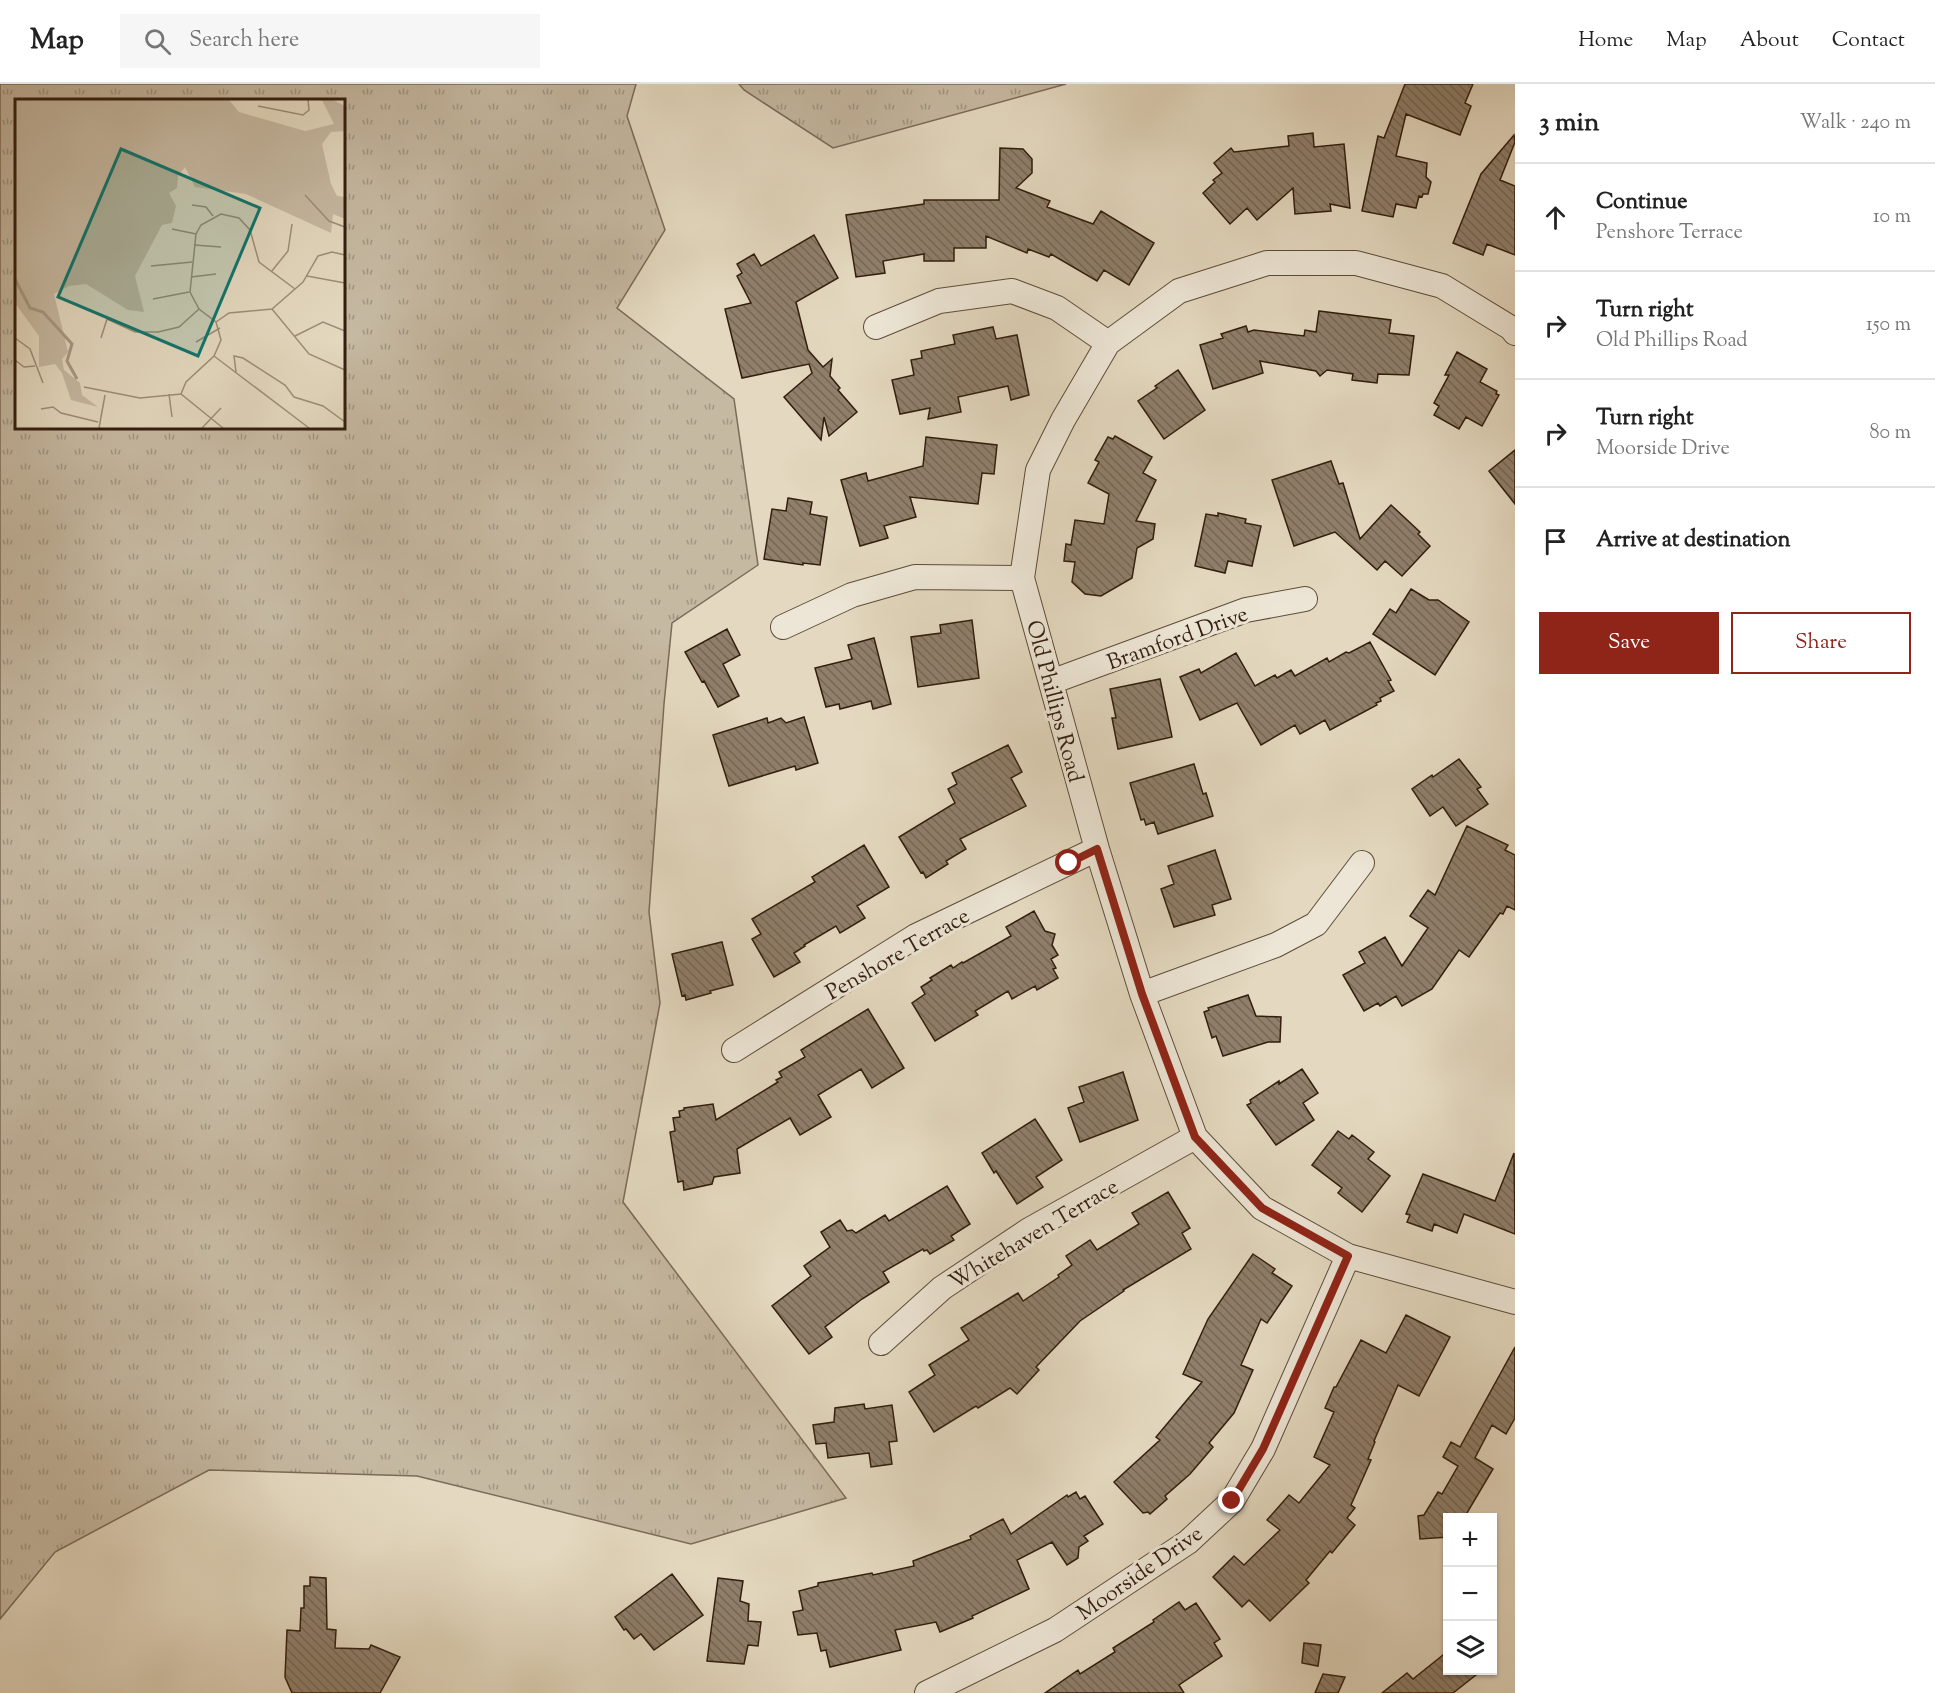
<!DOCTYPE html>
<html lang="en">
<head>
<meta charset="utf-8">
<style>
	:root { --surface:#fff; --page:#f6f6f6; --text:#222; --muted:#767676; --line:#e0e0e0; --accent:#8f2418 }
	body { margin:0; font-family:"Sorts Mill Goudy",serif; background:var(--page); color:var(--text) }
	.controls { position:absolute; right:18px; bottom:18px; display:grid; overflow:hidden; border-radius:0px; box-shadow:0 2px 4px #0004 }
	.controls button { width:54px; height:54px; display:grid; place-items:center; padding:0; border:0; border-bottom:2px solid var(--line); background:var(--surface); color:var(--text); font:30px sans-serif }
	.stop { position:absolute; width:18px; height:18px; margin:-14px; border:4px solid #8f2418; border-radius:50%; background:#fff }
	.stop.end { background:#8f2418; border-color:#fff; box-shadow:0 2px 6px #0008 }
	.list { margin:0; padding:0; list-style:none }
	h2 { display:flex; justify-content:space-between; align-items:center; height:78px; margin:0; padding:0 24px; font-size:26px }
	h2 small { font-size:20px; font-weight:400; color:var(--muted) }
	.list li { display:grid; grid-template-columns:39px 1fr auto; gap:18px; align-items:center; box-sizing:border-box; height:108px; padding:0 24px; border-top:2px solid var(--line) }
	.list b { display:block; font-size:22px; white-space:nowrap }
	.list p { margin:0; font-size:20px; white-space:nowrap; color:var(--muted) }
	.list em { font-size:20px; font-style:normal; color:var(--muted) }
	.actions { display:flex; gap:12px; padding:18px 24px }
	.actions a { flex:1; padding:14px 0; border:2px solid var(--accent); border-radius:0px; text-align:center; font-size:21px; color:var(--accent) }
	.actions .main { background:var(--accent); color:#fff }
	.icon { flex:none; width:33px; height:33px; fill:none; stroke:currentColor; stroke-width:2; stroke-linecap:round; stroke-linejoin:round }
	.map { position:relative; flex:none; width:1515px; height:1609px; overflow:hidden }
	header { display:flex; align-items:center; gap:36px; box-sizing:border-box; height:84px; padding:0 30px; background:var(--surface); border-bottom:2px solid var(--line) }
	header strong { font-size:28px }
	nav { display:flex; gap:33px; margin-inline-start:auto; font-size:21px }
	.search { width:420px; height:54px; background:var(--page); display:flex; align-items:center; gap:15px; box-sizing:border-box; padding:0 21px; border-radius:0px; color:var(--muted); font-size:22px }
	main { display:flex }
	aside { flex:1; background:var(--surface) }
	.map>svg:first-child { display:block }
</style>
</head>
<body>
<header>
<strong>Map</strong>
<div class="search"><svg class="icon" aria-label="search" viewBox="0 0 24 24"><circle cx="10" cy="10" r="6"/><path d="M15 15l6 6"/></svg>Search here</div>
<nav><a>Home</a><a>Map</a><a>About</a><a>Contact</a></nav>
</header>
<main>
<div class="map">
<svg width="1515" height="1609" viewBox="0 0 1515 1609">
	<defs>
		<pattern id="grass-tufts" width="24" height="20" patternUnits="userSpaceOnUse" patternTransform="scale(1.5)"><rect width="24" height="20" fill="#c6b9a2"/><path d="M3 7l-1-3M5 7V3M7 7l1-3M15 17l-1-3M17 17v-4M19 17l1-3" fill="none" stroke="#a19682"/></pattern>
		<pattern id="building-back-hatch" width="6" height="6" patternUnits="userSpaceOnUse" patternTransform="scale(1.5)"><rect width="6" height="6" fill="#8f7f6b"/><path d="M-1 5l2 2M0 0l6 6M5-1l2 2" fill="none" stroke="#756756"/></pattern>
	</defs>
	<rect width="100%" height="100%" fill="#e4d9c0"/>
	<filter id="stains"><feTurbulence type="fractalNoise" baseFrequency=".00333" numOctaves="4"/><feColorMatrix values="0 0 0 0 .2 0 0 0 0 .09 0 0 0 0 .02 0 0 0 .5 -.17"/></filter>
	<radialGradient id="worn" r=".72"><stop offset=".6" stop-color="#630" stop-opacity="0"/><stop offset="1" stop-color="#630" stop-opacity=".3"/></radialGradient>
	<path fill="url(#grass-tufts)" stroke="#7c6b58" stroke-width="1.5" fill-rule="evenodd" d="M0,0H636L627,32L665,146L617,224L734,315L758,481L672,539L664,620L649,828L660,919L623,1118L846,1414L691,1460L417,1392L209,1386L55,1468L0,1535ZM16,16H344V344H16Z
		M739,0H1066L833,64L744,6Z"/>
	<path fill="url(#building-back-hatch)" stroke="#321d0e" stroke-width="1.5" d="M1405,0H1473L1465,19L1471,22L1460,51L1406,30L1396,72L1427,79L1426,93L1431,98L1428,110H1423L1422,113L1419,112L1416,124L1396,120L1393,133L1362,127L1378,52L1384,54Z
		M1313,49L1314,63L1344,60L1350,124L1330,120L1331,127L1295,130L1293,104L1257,136L1247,124L1230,140L1203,109L1215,98L1213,96L1222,89L1214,79L1231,64L1234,68L1289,62L1288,52Z
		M1514,51L1515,58L1500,96L1515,102V171L1487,160L1483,171L1453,159L1481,90Z
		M1000,64L1023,65L1032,75V89L1016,104L1050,117L1047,123L1093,140L1101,127L1154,159L1129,201L1104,186L1097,197L1051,170L1049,173L1028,165L1027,169L986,152V164H954V177H924V170L883,177L885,189L856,193L846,131L924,120V116H999Z
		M814,151L838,194L796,218L808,266L823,283L832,275L830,292L840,304L838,306L857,328L829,352L824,333L821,356L784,313L812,289L809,280L742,294L725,225L751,219L737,192L742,189L737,180L754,170L761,182Z
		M1319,227L1391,236L1389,249L1414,252L1409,291L1378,290L1377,299L1352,296L1353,290L1327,286L1320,292L1316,287L1260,277L1263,289L1213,305L1200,261L1223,254L1221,250L1246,242L1248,248L1254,246L1304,252L1305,246L1316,248Z
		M993,243L996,255L1017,251L1029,311L1011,316L1008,302L958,313L961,328L928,335L930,324L900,330L892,296L914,291L911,276L922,274L921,267L955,260L953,251Z
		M1457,268L1487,285L1480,298L1497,307L1496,310L1499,311L1482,342L1466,333L1459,345L1434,331L1439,322L1434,319L1449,291H1445Z
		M1178,286L1205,326L1164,355L1138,317L1157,304L1155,302Z
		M1115,352L1152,373L1143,389L1156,396L1136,437L1155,440L1153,455L1137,464L1132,494L1101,512L1085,510L1072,498L1075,478L1064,477L1066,460L1071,461L1075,436L1104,440L1109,410L1088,399L1099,378L1095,376L1108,353L1113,355Z
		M926,353L997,361L994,390L982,389L978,420L910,413L916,433L884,442L888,454L860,462L841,396L866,389L868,397L923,382Z
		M1515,366V420L1489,387Z
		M1331,377L1339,400L1343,399L1360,455L1391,421L1420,448L1418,450L1430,462L1402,492L1385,477L1377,486L1335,448L1294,462L1272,396Z
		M788,414L812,418L810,430L827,433L820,481L803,479V481L764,475L772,425L786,427Z
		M1218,429L1246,435L1245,439L1261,442L1252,482L1228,477L1225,489L1195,482L1206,430L1218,432Z
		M1411,505L1429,516H1438L1469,538L1435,591L1373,550L1390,525L1396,529Z
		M972,536L979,594L918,603L911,553L941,549L940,541Z
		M727,545L740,571L723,580L739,612L718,623L704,597L702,598L685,568Z
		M874,554L891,620L873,625L871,617L840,625L839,620L826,623L815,584L852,575L848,561Z
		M1370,558L1391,596L1388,597L1394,607L1380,614L1381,617L1376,619L1377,621L1330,646L1325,636L1300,650L1295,641L1261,661L1237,619L1200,636L1180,593L1199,585L1201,589L1236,569L1255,602L1275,591L1277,594L1291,586L1295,592L1327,574L1329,578L1346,568L1349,569Z
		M1160,595L1172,653L1118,665L1112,634H1116L1110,605Z
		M804,633L818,679L796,686L795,682L729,702L713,651L767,634L768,639L781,634L786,639Z
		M1008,661L1022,688L1011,694L1026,722L960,755L966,765L946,777L948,780L926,794L923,788L921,789L899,753L955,719L948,705L957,700L952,689Z
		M1459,675L1481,703L1477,705L1488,720L1456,742L1443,723L1430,732L1412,705L1432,691L1433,693Z
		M1194,680L1203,710L1206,709L1213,732L1158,750L1154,738L1146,741L1144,735L1141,736L1130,699Z
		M1467,742L1508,761L1505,766L1515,771V826L1507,822L1503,830L1500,829L1469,873L1459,866L1432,905L1402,922L1396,912L1380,922L1378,919L1364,927L1343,891L1365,879L1359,868L1385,853L1402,882L1428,844L1410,832L1428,806L1435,811Z
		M864,761L889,803L857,822L865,834L840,849L836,842L804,861L805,862L794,869L800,878L774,893L752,855L761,850L752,835L815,798L812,793Z
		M1215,766L1231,815L1212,821L1215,831L1174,843L1161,805L1174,800L1168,782Z
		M1034,827L1045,847L1055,850L1052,861L1058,871L1051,875L1056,884L1053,885L1058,894L1037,906L1035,902L1012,915L1008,907L975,927L978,931L935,957L912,919L925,910L921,903L932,896L930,894L951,881L953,884L962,878L963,879L1011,852L1006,843Z
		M722,858L733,901L710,907L711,909L686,916L685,911L682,912L672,870Z
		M1248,911L1256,932L1281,933L1280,958H1268L1223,972L1216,952L1212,954L1204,928L1209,926L1208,924Z
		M868,925L904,984L872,1004L861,985L818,1011L831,1033L800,1051L790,1034L737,1065L740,1089L714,1093L712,1100L684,1106L683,1097L678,1098L670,1048L675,1047L673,1034L680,1033L679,1027L684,1026V1024L713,1020L716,1036L778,998L776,996L782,993L779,988L805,973L801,966Z
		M1302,985L1318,1009L1303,1019L1314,1036L1276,1061L1247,1021L1251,1019L1250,1016L1279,997V1000Z
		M1123,988L1138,1036L1080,1058L1068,1024L1084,1018L1079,1003Z
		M1035,1035L1062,1076L1036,1093L1043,1103L1017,1120L996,1087L994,1089L982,1069Z
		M1338,1047L1349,1055L1352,1051L1374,1068L1368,1075L1390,1092L1362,1128L1338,1109L1342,1104L1312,1081Z
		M1514,1069L1515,1150L1464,1130L1457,1149L1434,1140L1432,1147L1407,1138L1410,1131L1406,1130L1423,1090L1495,1117Z
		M947,1102L970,1140L951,1152L954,1156L930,1170L927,1166L924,1167L923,1165L883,1188L889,1198L862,1215L825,1243L832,1253L809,1270L772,1222L811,1192L804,1182L830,1163L821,1148L840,1136L847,1147L852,1146L856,1149L885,1131L889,1137Z
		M1168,1108L1190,1144L1182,1149L1191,1165L1123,1206L1124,1207L1080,1237L1036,1283L1039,1286L1017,1310L1010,1304L978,1324L976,1322L934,1348L909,1308L935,1291L929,1281L969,1256L961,1244L1018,1209L1023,1217L1059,1193L1058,1191L1072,1181L1066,1172L1090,1156L1097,1166L1139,1140L1132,1129Z
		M1253,1170L1275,1185L1272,1189L1292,1202L1267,1239L1261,1235L1241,1281L1253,1286L1234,1329L1209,1359L1213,1363L1190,1390L1165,1412L1167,1415L1150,1430L1148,1428L1143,1429L1114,1398L1160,1356L1156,1353L1202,1298L1183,1290L1208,1235Z
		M1406,1231L1450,1253L1419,1312L1398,1301L1374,1357L1375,1358L1368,1375L1371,1376L1351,1421L1355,1424L1347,1434L1355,1441L1332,1469L1330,1467L1306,1496L1309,1499L1270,1537L1249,1516L1242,1523L1213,1493L1234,1472L1244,1481L1280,1446L1267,1436L1289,1411L1299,1419L1330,1381L1314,1373L1334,1328L1325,1324L1334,1303H1336L1361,1256L1386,1269Z
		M1515,1263V1334L1506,1350L1492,1341L1475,1374L1493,1385L1464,1434H1448V1453L1420,1455L1418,1432L1424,1431L1438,1408L1442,1410L1458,1382L1443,1373L1451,1358L1460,1363Z
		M864,1320L865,1325L892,1321L897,1357L889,1358L892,1380L871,1383L869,1369L828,1374L826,1359L816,1360L813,1341L834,1338L835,1324Z
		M1076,1408L1080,1415L1085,1412L1103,1440L1084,1452L1088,1457L1079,1463L1078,1474L1067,1481L1052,1458L1017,1476L1029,1505L972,1532L973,1534L940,1548L936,1538L895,1546L901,1566L830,1583L826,1566L821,1567L817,1549L798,1551L793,1528L803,1526L799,1507L818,1502V1499L835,1496L872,1489L873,1491L914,1482L913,1477L971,1455L970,1452L1003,1435L1011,1450L1067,1411L1068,1413Z
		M672,1490L703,1531L654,1566L641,1550L634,1555L626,1545L624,1546L615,1533Z
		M310,1493L326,1494L327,1545L336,1546L335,1564L369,1565L371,1561L400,1573L380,1609H292L285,1593L287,1546L300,1547L301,1524H304V1502H310Z
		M718,1494L743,1497L740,1517L749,1520L748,1537L761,1538L758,1562L748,1561L744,1580L707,1577Z
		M1179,1518L1185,1526L1196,1519L1220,1555L1214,1559L1222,1572L1179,1601L1184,1609H1045L1078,1586L1080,1590L1115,1568L1113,1564L1154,1538L1153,1536Z
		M1304,1559L1321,1561L1318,1582L1302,1579Z
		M1448,1567V1587H1481L1453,1609H1382L1407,1589L1413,1595Z
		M1323,1590L1345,1593L1338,1609H1315Z"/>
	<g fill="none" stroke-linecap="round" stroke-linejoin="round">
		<defs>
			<path id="minor" d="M876,243L939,217L1012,207L1057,224L1108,259
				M1515,249L1511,244L1442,202L1356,179H1267L1179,207L1108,259L1063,336L1038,386L1022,494L1097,765L1142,910L1195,1053L1262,1124L1348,1172L1515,1218
				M783,543L852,511L915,493L1022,494
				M1051,598L1246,526L1305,515
				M1142,910L1276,861L1316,840L1362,779
				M734,966L916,852L1097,765
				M881,1259L942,1204L1029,1146L1195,1053
				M927,1609L1055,1546L1188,1458L1232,1417L1263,1365L1348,1172"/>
		</defs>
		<use href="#minor" stroke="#5e4c3a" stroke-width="26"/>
		<use href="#minor" stroke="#ede6d6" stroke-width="24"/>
	</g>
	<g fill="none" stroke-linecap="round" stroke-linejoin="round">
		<path stroke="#8f2418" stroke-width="8" d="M1069,779L1097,765L1142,910L1195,1053L1262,1124L1348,1172L1263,1365L1232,1417"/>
	</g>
	<g text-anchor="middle" stroke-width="6" stroke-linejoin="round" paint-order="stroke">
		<g font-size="22" fill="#321d0e" stroke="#ede6d6">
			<text transform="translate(1177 553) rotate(-20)" y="8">Bramford Drive</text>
			<text transform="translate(1056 617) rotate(75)" y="8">Old Phillips Road</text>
			<text transform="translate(897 869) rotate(-30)" y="8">Penshore Terrace</text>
			<text transform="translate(1033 1149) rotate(-31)" y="8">Whitehaven Terrace</text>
			<text transform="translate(1139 1488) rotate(-35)" y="8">Moorside Drive</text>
		</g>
	</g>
	<g transform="translate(15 15)">
		<rect width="330" height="330" fill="#e4d9c0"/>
		<path d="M0,1H214L224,13L290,32L319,25L307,1H318L330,7V32L316,33L307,45L316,85L322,97L330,98V120L318,115L316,134L231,95L180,88L170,68L163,77L162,89L154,94L161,107L157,124L147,126L120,177L129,213L113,211L71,185L54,187L39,195L53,253L47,260L49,271L65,284L67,296L83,308L56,301L47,274L40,265L24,268V237L0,204Z" fill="#c6b9a2"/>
		<path fill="none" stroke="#a79983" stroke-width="3" d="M0,180L15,209L28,213L57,245L52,262L62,280"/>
		<path fill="none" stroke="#9d8e79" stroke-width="1.5" d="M243,7L288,16L294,11L293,1M290,96L314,122L330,128M177,106L191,108L198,117M157,130L181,135M179,146L206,148M136,167L177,163M256,173L273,152L277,125M292,177L330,184M176,178L201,175M138,200L174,193M257,210L294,255L330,271M201,223L214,214L257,210L288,183L303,157L317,153L330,156M280,237L308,223L330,232M0,239L15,250L28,284M86,239L92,220L120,233H143L164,228L184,210M181,243L205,229M199,257L294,329M0,261L9,268L20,267M221,273L219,257L228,259L270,286L279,298L308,307L330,323M69,288L125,299L166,295L208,329M154,295L157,318M166,295L171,283L199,257L206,241L201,223L184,210L175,193L181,135L186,126L206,115L224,119L235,131L244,163L280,190M26,310L38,308L46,314L83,323M84,329L90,296M187,329L206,309"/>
		<path fill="#0f766e" fill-opacity="0.15" stroke="#0f766e" stroke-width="3" d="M106,50L245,109L183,257L43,198Z"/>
		<rect width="330" height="330" fill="none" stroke="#321d0e" stroke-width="3"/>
	</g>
	<rect width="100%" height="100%" filter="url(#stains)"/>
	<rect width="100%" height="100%" fill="url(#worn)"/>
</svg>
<div class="controls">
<button>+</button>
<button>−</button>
<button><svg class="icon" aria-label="layers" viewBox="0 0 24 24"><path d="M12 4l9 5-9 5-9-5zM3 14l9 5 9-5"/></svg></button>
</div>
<div class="stop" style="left:1069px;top:779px"></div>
<div class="stop end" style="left:1232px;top:1417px"></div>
</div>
<aside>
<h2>3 min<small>Walk · 240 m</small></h2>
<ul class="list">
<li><svg class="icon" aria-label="ahead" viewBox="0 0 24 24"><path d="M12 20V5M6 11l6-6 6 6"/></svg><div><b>Continue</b><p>Penshore Terrace</p></div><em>10 m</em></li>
<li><svg class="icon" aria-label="right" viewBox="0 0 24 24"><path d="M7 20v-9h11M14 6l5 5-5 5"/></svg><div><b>Turn right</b><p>Old Phillips Road</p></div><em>150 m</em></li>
<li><svg class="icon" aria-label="right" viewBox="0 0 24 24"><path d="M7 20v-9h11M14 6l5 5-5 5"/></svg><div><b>Turn right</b><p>Moorside Drive</p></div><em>80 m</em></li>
<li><svg class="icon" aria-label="arrive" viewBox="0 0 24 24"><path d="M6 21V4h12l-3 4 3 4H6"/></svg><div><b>Arrive at destination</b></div></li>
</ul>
<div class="actions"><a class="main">Save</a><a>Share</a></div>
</aside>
</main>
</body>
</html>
